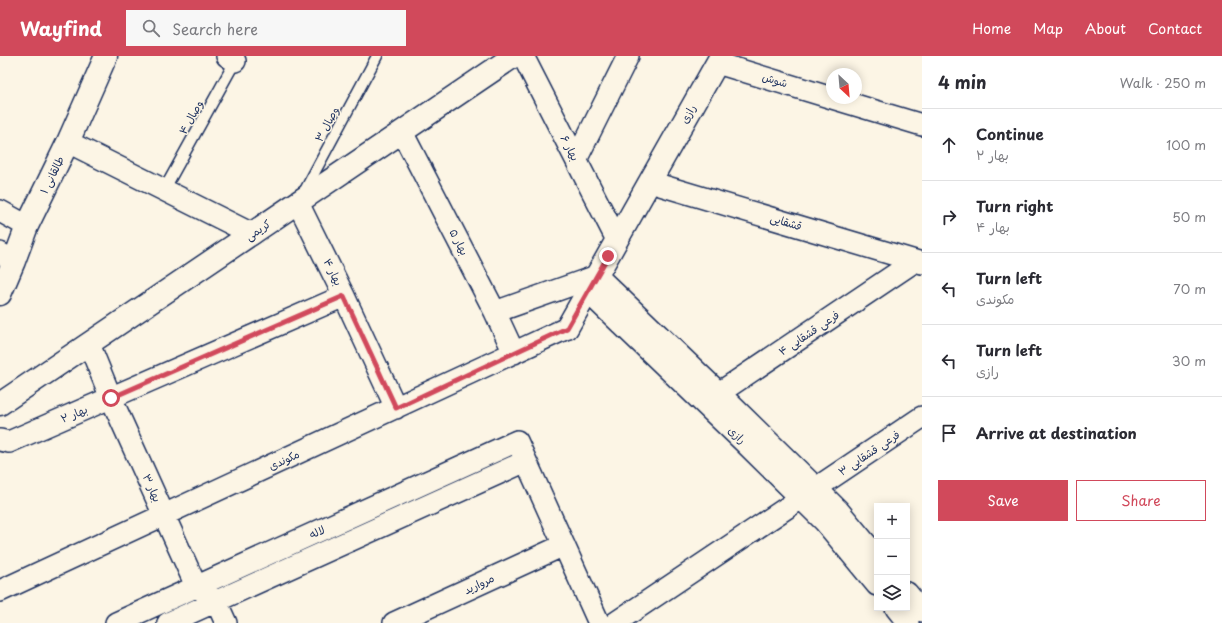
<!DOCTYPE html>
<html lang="en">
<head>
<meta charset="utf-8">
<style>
	:root { --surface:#fff; --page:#f7f7f7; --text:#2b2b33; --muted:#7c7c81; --line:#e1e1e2; --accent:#d1495b }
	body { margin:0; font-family:"Playpen Sans","Playpen Sans Arabic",sans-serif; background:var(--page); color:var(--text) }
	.controls { position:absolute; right:12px; bottom:12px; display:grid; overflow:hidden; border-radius:0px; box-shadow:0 2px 10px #0003 }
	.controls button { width:36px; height:36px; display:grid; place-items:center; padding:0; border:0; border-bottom:1px solid var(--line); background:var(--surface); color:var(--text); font:20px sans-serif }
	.compass { position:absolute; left:826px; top:12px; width:36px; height:36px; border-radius:50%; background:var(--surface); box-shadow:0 2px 10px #0003; rotate:154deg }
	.stop { position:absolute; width:12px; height:12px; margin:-9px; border:3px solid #d1495b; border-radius:50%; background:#fff }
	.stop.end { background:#d1495b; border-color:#fff; box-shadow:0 1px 4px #0008 }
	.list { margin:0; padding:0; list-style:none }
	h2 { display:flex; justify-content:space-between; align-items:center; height:52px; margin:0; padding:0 16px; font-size:17px }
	h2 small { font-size:13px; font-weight:400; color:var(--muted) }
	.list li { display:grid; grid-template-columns:26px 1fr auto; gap:12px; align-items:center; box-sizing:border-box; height:72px; padding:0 16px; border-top:1px solid var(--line) }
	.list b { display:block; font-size:15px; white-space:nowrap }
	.list p { margin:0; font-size:13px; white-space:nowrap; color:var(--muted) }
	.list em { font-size:13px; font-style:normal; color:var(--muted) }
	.actions { display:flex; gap:8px; padding:12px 16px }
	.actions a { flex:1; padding:9px 0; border:1px solid var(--accent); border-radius:0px; text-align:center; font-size:14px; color:var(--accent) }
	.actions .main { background:var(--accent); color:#fff }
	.icon { flex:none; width:22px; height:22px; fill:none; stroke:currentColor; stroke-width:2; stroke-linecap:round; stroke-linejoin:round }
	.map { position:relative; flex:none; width:922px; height:567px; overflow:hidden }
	header { display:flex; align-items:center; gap:24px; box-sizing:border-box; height:56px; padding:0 20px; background:var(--accent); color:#fff }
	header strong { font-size:19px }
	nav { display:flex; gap:22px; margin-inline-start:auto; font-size:14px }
	.search { width:280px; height:36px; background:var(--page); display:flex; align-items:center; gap:10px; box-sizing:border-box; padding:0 14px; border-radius:0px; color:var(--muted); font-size:15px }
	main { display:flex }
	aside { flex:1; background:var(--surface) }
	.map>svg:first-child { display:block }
</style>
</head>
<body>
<header>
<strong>Wayfind</strong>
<div class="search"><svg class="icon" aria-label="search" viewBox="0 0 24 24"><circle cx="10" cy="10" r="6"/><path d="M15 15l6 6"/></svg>Search here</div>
<nav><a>Home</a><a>Map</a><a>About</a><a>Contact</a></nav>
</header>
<main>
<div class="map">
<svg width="922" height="567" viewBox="0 0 922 567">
	<rect width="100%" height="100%" fill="#fcf5e5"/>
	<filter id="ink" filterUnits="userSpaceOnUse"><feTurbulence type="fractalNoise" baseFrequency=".025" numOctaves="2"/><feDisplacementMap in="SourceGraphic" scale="8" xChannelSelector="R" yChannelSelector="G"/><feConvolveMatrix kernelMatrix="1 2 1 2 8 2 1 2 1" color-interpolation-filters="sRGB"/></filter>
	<g filter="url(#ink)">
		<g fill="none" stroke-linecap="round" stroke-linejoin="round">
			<defs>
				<path id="lane" d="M164,134L237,2
					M304,136L377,0"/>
				<path id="street" d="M227,0L235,5
					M523,0L617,184
					M717,7L832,42
					M832,42L922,69
					M402,76L495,256L514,297
					M68,86L252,178
					M576,104L628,0
					M650,126L922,207
					M298,147L344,240L396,352
					M0,155L27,170
					M0,197L14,205
					M588,236L745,387L825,466L877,529
					M495,256L597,220L719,337L816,432L838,454L877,501
					M89,288L111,342L196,530L216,545L226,567
					M707,342L719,337L915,205
					M0,384L9,386L344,240
					M0,535L567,272
					M907,537L922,555
					M896,552L908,567
					M116,567L517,385L599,567
					M168,567L526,405
					M394,567L564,489
					M615,567L922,361"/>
				<path id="secondary" d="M0,238L14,205L27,170L68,86L106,0
					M567,272L721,0
					M0,348L514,0"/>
			</defs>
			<use href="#lane" stroke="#1b2f5e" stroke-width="13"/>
			<use href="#street" stroke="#1b2f5e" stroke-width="24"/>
			<use href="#secondary" stroke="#1b2f5e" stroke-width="25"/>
			<use href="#lane" stroke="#fcf5e5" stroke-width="10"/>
			<use href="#street" stroke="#fcf5e5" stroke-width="21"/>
			<use href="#secondary" stroke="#fcf5e5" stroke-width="22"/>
		</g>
	</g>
	<g fill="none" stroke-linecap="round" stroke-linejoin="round" filter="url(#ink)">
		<path stroke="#d1495b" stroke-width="5" d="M111,342L344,240L396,352L567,272L608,200"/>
	</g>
	<g text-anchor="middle" stroke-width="3" stroke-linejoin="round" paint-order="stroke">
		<g font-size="11" fill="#1b2f5e" stroke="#fcf5e5">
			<text transform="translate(775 24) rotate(17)" y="4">شوش</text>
			<text transform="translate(688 58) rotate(-61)" y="4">رازی</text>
			<text transform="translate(191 61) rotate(-61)" y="4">وصال ۴</text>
			<text transform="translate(327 68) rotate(-62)" y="4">وصال ۳</text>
			<text transform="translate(570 92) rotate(63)" y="4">بهار ۶</text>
			<text transform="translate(52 119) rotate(-64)" y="4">طالقانی ۱</text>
			<text transform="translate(786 166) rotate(17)" y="4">قشقایی</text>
			<text transform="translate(258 174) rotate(-34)" y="4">کریمی</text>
			<text transform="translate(459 186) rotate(63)" y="4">بهار ۵</text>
			<text transform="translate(333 216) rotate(64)" y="4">بهار ۴</text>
			<text transform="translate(809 277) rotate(-34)" y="4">فرعی قشقایی ۴</text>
			<text transform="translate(74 358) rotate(-23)" y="4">بهار ۲</text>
			<text transform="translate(737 379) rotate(44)" y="4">رازی</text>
			<text transform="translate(869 397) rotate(-34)" y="4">فرعی قشقایی ۳</text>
			<text transform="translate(284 404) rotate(-25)" y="4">مکوندی</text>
			<text transform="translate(152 432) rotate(66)" y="4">بهار ۳</text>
			<text transform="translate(317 476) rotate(-24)" y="4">لاله</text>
			<text transform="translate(479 528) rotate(-25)" y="4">مروارید</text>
		</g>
	</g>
</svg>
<div class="controls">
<button>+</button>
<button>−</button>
<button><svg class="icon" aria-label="layers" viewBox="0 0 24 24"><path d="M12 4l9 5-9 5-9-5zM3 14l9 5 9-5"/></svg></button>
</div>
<svg class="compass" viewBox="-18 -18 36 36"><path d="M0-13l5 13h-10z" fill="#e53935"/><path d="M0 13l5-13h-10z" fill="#7c7c81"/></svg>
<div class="stop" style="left:111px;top:342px"></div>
<div class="stop end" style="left:608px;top:200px"></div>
</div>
<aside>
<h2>4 min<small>Walk · 250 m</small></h2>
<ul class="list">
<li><svg class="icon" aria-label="ahead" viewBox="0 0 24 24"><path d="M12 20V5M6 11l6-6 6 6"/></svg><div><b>Continue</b><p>بهار ۲</p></div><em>100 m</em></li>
<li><svg class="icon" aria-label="right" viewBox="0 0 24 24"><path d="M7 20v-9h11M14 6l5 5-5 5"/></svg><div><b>Turn right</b><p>بهار ۴</p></div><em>50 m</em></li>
<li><svg class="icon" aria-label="left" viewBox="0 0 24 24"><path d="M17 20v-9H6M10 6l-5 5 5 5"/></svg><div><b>Turn left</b><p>مکوندی</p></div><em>70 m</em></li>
<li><svg class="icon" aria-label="left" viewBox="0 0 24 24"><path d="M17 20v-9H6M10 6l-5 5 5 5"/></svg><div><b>Turn left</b><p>رازی</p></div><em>30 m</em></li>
<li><svg class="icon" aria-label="arrive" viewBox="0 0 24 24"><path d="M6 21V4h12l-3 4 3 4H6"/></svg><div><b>Arrive at destination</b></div></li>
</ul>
<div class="actions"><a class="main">Save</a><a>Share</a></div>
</aside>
</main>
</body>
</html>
